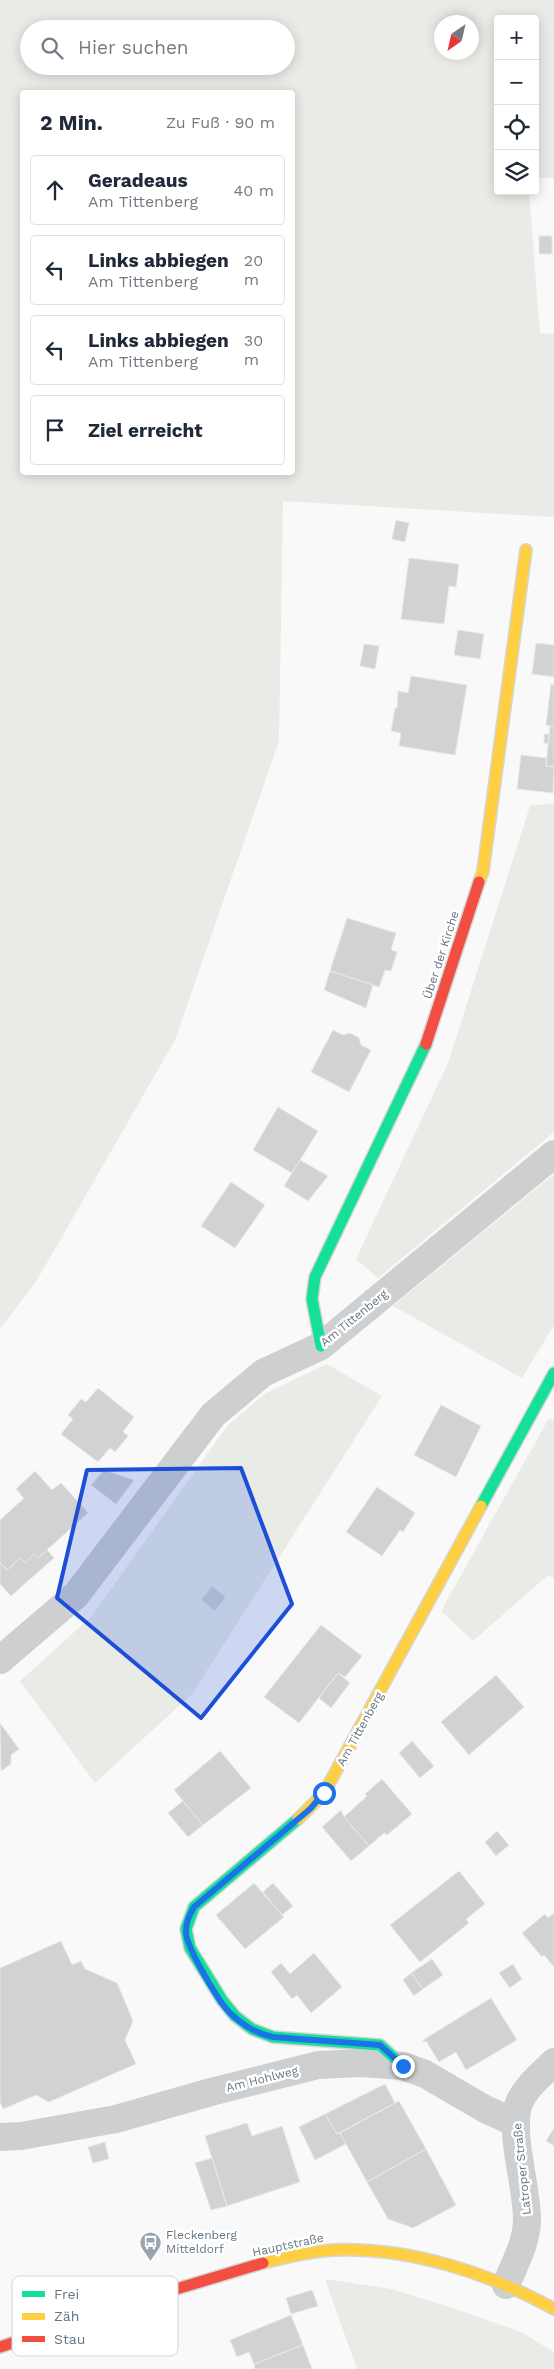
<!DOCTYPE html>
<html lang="de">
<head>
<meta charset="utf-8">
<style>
	:root { --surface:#fff; --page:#f6f6f7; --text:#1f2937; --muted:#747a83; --line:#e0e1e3 }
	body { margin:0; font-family:"Work Sans",sans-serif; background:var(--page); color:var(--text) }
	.controls { position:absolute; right:15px; top:15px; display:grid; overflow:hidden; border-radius:5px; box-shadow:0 2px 12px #0003 }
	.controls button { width:45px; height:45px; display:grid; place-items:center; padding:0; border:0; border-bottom:1px solid var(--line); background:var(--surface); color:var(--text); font:25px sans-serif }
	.compass { position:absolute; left:434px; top:15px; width:45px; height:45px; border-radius:50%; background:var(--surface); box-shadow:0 2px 12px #0003; rotate:214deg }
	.stop { position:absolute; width:15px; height:15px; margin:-11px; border:4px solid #1a73e8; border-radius:50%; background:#fff }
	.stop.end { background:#1a73e8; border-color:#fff; box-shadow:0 1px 5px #0008 }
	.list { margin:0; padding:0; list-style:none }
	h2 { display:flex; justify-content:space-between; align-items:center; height:65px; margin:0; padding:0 20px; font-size:21px }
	h2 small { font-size:16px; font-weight:400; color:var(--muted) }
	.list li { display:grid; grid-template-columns:32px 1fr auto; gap:15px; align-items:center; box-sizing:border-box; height:70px; margin:0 10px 10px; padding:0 10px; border:1px solid var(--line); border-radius:5px }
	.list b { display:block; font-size:19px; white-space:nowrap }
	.list p { margin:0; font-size:16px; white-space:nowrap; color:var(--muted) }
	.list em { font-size:16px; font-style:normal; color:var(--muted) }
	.icon { flex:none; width:28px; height:28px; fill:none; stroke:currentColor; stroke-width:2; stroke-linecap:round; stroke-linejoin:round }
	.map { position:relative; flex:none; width:554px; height:2369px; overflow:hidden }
	.search { position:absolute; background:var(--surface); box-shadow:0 2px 12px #0003; left:20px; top:20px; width:275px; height:55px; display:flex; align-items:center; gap:12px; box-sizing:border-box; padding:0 18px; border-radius:28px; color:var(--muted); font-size:19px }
	.panel { position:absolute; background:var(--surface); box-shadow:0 2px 12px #0003; left:20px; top:90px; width:275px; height:385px; border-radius:5px }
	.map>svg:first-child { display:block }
</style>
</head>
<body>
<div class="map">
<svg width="554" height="2369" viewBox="0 0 554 2369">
	<rect width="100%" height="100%" fill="#f9f9f9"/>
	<path fill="#e8ebe6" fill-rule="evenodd" d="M0,0H554V178H535V19H498V191H529L540,333L554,334V517L283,501L279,741L175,1040L37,1280L0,1329ZM442,22H472V52H442ZM29,29H286V66H29ZM292,92V472H22V92Z
		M554,803V1132L378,1278L356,1259L448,1063L530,806Z
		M554,1174V1325L522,1378L393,1306Z
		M327,1364L382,1396L192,1694L95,1783L20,1681L91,1617L228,1425L266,1393Z
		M549,1418L554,1421V1578L548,1575L473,1641L441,1611Z
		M325,2279L391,2289L453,2308L523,2333L554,2352V2367L549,2369H357Z"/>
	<path fill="#d0d2d3" stroke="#e8e8e8" d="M539,236H552V254H539Z
		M396,520L409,523L405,542L392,539Z
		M409,558L459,564L456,587L449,586L444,624L401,619Z
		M458,630L484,634L480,659L454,655Z
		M536,643L554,645V677L532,674Z
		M364,644L379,646L375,669L360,666Z
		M411,676L467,685L455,755L399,746L401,733L391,731L395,708H397L398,691L408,693Z
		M551,684L554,685V726H550L546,725Z
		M550,726H554V767L546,766Z
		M544,734H550L548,744L544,743Z
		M521,755L546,758V766L554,767L553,793L517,789Z
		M347,918L396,933L391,950L397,952L391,971L385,970L379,987L330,971Z
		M330,971L373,985L366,1008L324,990Z
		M333,1030L343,1035L350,1033L359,1038L361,1045L371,1050L349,1092L311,1072Z
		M278,1107L318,1131L292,1173L253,1150Z
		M300,1160L328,1176L308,1201L284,1186Z
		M231,1182L265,1205L235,1248L201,1226Z
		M98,1388L134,1417L123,1432L128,1436L115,1452L110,1448L98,1462L61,1434L73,1419L68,1415L81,1399L86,1402Z
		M441,1405L481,1426L456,1477L414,1455Z
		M104,1470L134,1480L116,1504L91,1485Z
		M35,1471L52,1490L61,1483L88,1513L38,1558L34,1554L25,1563L20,1558L7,1570L0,1562V1520L24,1498L16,1489Z
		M377,1487L415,1513L403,1532L400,1530L382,1556L346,1532Z
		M47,1550L54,1558L11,1596L0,1584V1562L7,1570L20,1558L25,1563L34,1554L38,1558Z
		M212,1586L226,1597L215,1611L201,1600Z
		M321,1625L362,1656L345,1677L338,1673L299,1723L264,1697Z
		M338,1673L350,1683L331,1708L319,1698Z
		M496,1675L524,1707L469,1755L441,1722Z
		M0,1723L19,1749L11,1755V1764L1,1771Z
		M412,1741L434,1766L420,1778L399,1753Z
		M220,1751L251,1788L203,1825L174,1790Z
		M382,1779L412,1814L387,1835L384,1833L369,1846L344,1817L367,1796L365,1794Z
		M183,1801L203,1825L188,1837L168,1813Z
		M341,1810L344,1817L369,1846L351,1861L322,1827Z
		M497,1831L509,1845L496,1856L485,1842Z
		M459,1871L485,1904L466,1919L469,1923L420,1962L390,1925Z
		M254,1883L284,1917L245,1949L216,1915Z
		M273,1883L293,1906L282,1915L263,1892Z
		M554,1913V1967L544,1955L542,1957L522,1933L545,1914L548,1918Z
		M61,1941L72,1965L81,1961L85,1969L117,1983L133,2021L125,2040L136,2064L49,2102L36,2095L3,2109L0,2102V1968Z
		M314,1953L342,1987L311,2013L297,1995L292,1999L271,1972L281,1963L290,1974Z
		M432,1959L443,1975L423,1989L411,1973Z
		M513,1964L522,1979L510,1988L499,1973Z
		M411,1973L423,1989L414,1996L403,1980Z
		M491,1998L517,2040L466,2070L456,2052L439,2062L426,2041L423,2042V2040Z
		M385,2084L395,2103L337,2134L325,2114Z
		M399,2101L426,2149L367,2182L340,2133Z
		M325,2114L337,2134L340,2133L346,2144L315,2160L299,2127Z
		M247,2123L252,2136L282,2126L300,2182L227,2206L205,2136Z
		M554,2128V2146L546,2141Z
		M105,2142L109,2159L93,2163L88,2147Z
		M426,2149L456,2205L413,2228L388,2219L367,2182Z
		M212,2158L227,2206L211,2210L195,2163Z
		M312,2290L318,2306L291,2314L286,2298Z
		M291,2315L303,2345L254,2364L249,2352L237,2357L230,2340Z
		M303,2345L312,2369H255L254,2364Z"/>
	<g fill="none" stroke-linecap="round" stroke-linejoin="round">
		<defs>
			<path id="fast" d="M321,1346L312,1299L315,1277L426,1044
				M481,1506L554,1373
				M298,1819L194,1907L186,1929L190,1948L222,2000L235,2016L252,2029L273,2037L380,2045L403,2066"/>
			<path id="slow" d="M479,882L483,871L526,550
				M298,1819L324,1793L481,1506
				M263,2263C286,2257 310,2251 334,2250C410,2247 489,2273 554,2309"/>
			<path id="jam" d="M426,1044L479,882
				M0,2347L153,2296L263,2263"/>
		</defs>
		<use href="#fast" stroke="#d5d6d7" stroke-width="14"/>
		<use href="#slow" stroke="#d5d6d7" stroke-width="14"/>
		<use href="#jam" stroke="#d5d6d7" stroke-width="14"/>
		<path stroke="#cecfd0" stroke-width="28" d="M0,1660L76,1595L213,1415L263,1373L321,1346L554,1154
			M0,2137L21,2136L116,2119L211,2092L318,2065L361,2063L403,2066L425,2074L485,2109L516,2123
			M506,2285C514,2265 527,2242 527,2220C527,2186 510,2137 518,2106C523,2089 542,2074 554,2062"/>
		<use href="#fast" stroke="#16e098" stroke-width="11"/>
		<use href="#slow" stroke="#ffcf43" stroke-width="11"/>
		<use href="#jam" stroke="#f24e42" stroke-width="11"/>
	</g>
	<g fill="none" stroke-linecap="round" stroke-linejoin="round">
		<path stroke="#1a73e8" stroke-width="6" d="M324,1793L310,1809L194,1907C189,1916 186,1922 186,1932C186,1947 219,2002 230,2013C243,2025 255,2033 273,2037L380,2045L403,2066"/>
	</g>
	<path fill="#1d4ed8" fill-opacity="0.2" stroke="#1d4ed8" stroke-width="4" stroke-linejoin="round" d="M241,1468L292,1604L201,1718L57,1598L87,1470Z"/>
	<defs>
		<symbol id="bus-pin" viewBox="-11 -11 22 30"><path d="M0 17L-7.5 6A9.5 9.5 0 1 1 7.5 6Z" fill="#99a4ac" stroke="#fff"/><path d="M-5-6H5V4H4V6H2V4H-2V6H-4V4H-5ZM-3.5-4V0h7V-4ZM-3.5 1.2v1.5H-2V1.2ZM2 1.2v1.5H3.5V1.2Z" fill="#fff"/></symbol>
	</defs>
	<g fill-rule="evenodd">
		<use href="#bus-pin" x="138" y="2230" width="25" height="34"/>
	</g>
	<g text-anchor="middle" stroke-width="5" stroke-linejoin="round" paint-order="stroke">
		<g font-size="12" fill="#657683" stroke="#fff">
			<text transform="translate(441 955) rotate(-72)" y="4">Über der Kirche</text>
			<text transform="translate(354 1318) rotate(-39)" y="4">Am Tittenberg</text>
			<text transform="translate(360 1729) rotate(-61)" y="4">Am Tittenberg</text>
			<text transform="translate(262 2079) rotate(-14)" y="4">Am Hohlweg</text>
			<text transform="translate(522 2169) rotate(-96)" y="4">Latroper Straße</text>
			<text transform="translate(288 2245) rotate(-12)" y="4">Hauptstraße</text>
		</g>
		<g font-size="12" fill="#657683" stroke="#fff" text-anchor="start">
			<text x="166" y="2239">Fleckenberg<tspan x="166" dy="14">Mitteldorf</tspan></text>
		</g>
	</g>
	<rect x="12" y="2276" width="166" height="80" rx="8" fill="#fff" stroke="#d1d6da" stroke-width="1"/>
	<rect x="22" y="2291" width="23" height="6" fill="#16e098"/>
	<rect x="22" y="2313" width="23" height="7" fill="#ffcf43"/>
	<rect x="22" y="2336" width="23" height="6" fill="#f24e42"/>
	<g font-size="14" fill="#657683">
		<text x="54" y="2299">Frei</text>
		<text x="54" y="2321">Zäh</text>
		<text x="54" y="2344">Stau</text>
	</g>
</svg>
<div class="controls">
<button>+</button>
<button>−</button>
<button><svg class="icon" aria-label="locate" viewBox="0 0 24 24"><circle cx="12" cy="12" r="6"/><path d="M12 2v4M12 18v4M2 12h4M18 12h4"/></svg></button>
<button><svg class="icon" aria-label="layers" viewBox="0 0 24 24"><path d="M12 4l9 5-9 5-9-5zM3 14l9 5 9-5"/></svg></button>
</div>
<svg class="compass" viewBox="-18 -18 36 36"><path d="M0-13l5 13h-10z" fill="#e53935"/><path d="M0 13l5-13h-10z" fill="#747a83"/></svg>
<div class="stop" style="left:324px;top:1793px"></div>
<div class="stop end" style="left:403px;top:2066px"></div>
<div class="search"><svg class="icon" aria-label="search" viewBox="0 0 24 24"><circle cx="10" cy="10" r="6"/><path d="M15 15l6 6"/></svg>Hier suchen</div>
<section class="panel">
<h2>2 Min.<small>Zu Fuß · 90 m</small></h2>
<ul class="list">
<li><svg class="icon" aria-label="ahead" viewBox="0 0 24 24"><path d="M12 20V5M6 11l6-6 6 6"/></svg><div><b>Geradeaus</b><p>Am Tittenberg</p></div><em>40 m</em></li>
<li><svg class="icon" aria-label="left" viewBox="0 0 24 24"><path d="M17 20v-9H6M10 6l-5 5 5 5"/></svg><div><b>Links abbiegen</b><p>Am Tittenberg</p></div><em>20 m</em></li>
<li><svg class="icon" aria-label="left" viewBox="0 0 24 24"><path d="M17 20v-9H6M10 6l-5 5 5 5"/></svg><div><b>Links abbiegen</b><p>Am Tittenberg</p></div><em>30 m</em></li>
<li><svg class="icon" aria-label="arrive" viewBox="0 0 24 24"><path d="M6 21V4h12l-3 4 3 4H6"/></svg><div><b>Ziel erreicht</b></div></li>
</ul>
</section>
</div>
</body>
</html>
